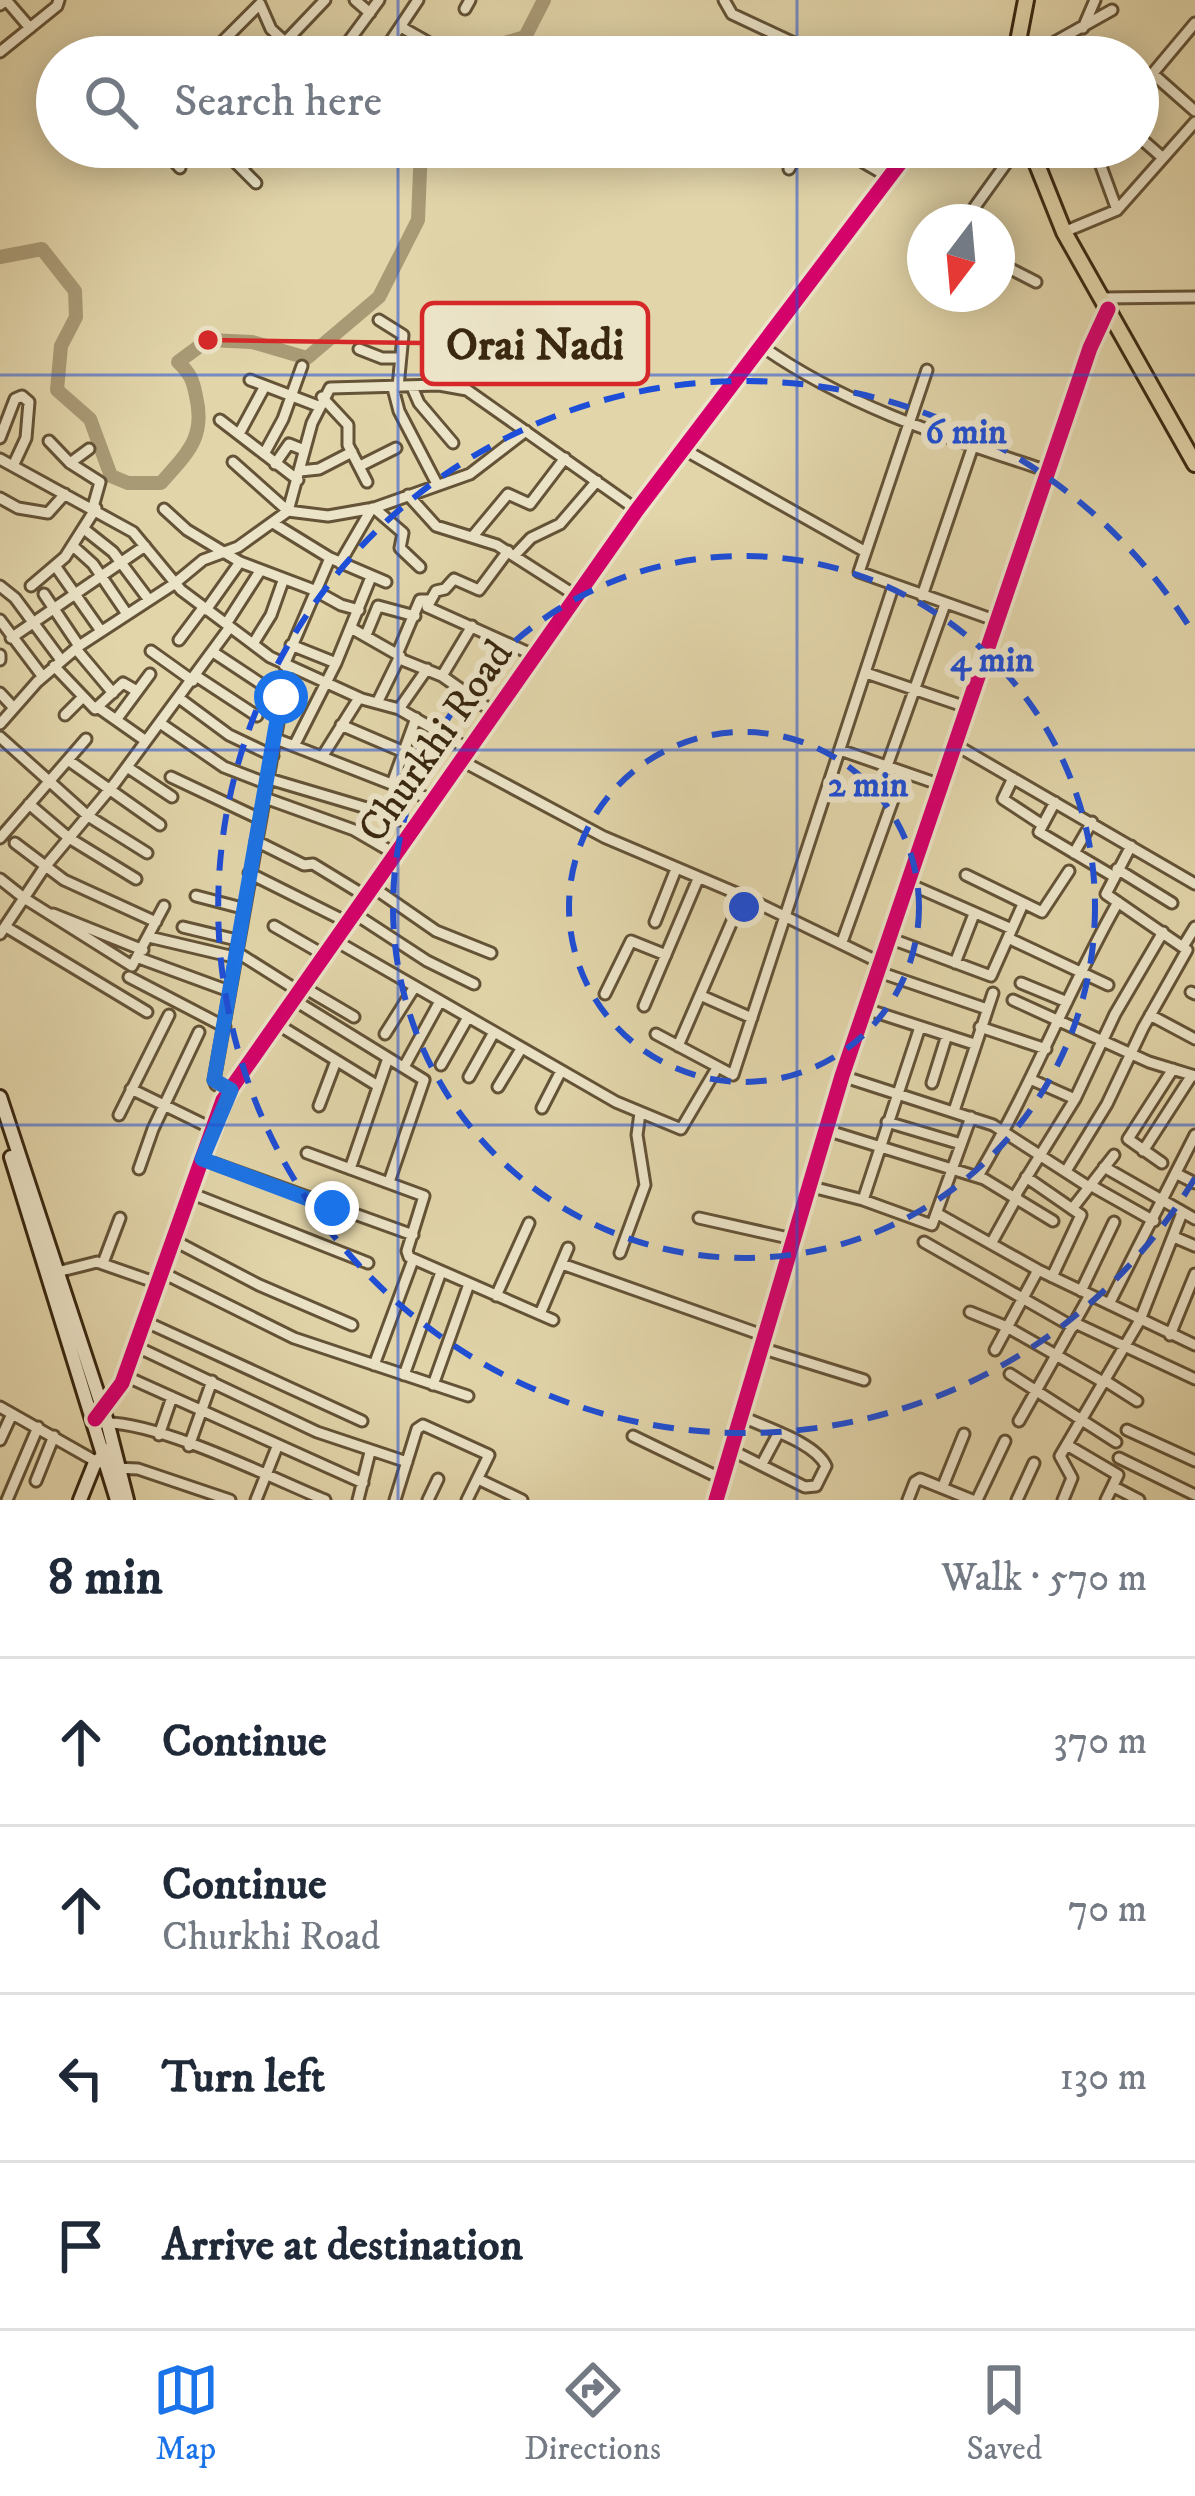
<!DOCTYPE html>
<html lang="en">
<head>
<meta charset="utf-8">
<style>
	:root { --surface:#fff; --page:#f2f2f3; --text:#1f2937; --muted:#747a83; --line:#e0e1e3; --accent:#1a73e8 }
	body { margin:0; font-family:"IM FELL DW Pica",serif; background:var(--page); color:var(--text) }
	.compass { position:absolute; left:907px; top:204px; width:108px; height:108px; border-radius:50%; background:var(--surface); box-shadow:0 6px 30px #0003; rotate:196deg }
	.stop { position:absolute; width:36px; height:36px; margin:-27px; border:9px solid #1a73e8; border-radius:50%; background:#fff }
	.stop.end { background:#1a73e8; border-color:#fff; box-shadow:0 3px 12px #0008 }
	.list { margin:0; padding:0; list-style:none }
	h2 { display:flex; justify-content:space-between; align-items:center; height:156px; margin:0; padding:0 48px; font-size:51px }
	h2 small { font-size:39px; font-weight:400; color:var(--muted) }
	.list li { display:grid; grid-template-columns:78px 1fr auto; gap:36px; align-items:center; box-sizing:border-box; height:168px; padding:0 48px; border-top:3px solid var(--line) }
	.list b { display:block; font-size:45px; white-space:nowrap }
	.list p { margin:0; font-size:39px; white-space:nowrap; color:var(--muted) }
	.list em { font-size:39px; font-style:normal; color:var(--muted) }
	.icon { flex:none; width:66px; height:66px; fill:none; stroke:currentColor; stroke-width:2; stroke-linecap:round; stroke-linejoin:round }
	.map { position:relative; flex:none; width:1195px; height:1500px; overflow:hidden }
	.search { position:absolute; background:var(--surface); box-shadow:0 6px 30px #0003; left:36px; right:36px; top:36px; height:132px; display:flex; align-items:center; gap:30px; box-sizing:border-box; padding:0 42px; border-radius:66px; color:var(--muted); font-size:45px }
	.sheet { height:828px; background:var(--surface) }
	nav { display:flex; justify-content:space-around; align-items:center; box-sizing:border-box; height:168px; border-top:3px solid var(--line); background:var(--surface); font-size:33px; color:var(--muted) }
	nav a { display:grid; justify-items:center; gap:6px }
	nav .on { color:var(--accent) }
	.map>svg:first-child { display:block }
</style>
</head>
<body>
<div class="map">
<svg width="1195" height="1500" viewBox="0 0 1195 1500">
	<rect width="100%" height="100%" fill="#e2d5aa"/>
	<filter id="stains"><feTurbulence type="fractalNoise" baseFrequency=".00167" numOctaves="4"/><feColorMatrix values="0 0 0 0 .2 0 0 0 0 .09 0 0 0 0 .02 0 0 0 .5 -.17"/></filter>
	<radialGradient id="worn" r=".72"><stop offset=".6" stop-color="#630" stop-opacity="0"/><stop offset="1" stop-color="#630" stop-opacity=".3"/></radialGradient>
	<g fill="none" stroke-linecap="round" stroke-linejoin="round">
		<path stroke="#a99a76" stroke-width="14" d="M474,57L477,51L525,37L544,0
			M0,257L42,249L75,291L76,317L61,346L57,390L90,419L111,476L128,483H161C187,453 206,438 196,396C193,380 190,373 178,362L208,340L252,342L307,358L379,297L418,220L421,147"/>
		<defs>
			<path id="street" d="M355,0L370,13
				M724,0L732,14L824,57
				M260,4L271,29L285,42L325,0
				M0,5L6,0L30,28
				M465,9L470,0
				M401,27L445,52
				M1083,28L1095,0
				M290,38L309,57
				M0,52L57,6L59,0
				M207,57L260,4
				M337,57L379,0
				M380,57L418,0
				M1028,57L1112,10
				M1153,74L1195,111
				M1138,91L1195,23
				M1138,136L1163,158
				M161,147L180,168
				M220,147L256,183
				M837,147L887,176
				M1094,147L1117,210
				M242,169L261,147
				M789,169L801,147
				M964,222L1018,147
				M1064,232L1117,210L1195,122
				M997,262L1036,282
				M922,282L925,278
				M1101,298L1195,297
				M379,320L403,335L398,387
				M760,345C847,407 948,438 1048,471
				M359,349L382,358H399
				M927,370L859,572L997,621
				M250,380L318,406
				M412,387L419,403L453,443
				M393,388L399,411L437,484
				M322,397L348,425V445L367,482
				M220,420L298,480
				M239,434L265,386
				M0,438L15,399L22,396L29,402L26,438L13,466
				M49,441L70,463L100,482L93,507
				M683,449L864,551
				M264,454L283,419L302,366
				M0,459L133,532L181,590L270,657L362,699L399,709L470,750
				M233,462L288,511L328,516L374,508L470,474L526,431
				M70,463L89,449
				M275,464L289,444L304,450
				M360,466L396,448
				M300,471L319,469L352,452
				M408,495L436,526L497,545L578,597
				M0,498L18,508L48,513L65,494
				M374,508L403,533L400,548L420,567
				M164,509L187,530L240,562L314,590L341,605L359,610
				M273,523L330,558L386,582
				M84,529L113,552L149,600
				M473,536L508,494L530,504L565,458
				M73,546L93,564L127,614
				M508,551L479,590L454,579L445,589L436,591L427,607L538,657
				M514,556L531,538L560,524L597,481
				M340,563L372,508
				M56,567L101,631
				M0,586L15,598L61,660
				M31,586L65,557L96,508
				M44,594L79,646
				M922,596L973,446
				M206,610L240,562
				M0,620L43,677
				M226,624L260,571
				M351,628L400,656L377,703
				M366,635L378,606L415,616
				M11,638L145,546
				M179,640L203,608
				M253,644L271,615L283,581
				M291,645L336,663
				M76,649L113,693
				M151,651L193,681
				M213,652L281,697
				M398,652L420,600H428
				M0,655V660
				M400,659L442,676L496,714
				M284,665L330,558
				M54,666L95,709L123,683L137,691
				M866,673L966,707
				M196,676L257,716
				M442,676L472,626
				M0,693L14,708
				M179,698L229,735L273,756
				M99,708L146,741
				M399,709L427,669
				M65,715L83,697
				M116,720L150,674
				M160,723L224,767L268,784
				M0,724L37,682L79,646L174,584L203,560L238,547L288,511L312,423L330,388L439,385L467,390L637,510
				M341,725L404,752
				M0,737L88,816L147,853
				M276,739L435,801
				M954,744L1195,884
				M294,746L336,663L371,577
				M840,750L941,785
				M322,757L359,698
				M68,760L160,825
				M462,761L604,837L743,896L881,963
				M887,766L945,604
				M127,767L172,797
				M171,777L260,819
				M1013,778L1003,799L1041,824
				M269,779L387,814L416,827
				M392,784L416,718
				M265,798L354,830L397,855
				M1055,802L1039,832L1113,876
				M29,804L69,838L136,879
				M0,838L86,739
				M256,841L304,865L313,864L367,897
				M15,843L64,880L156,922
				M1074,853L1092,822
				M1117,869L1172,903
				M249,873L349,923
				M966,875L1042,912L1069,871
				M0,879L24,898L132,966L164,906
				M907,883L1012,929
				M374,888L436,931L491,953
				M196,896L242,908
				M53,914L143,950
				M355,914L427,961L474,984
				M655,922L676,869
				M274,926L326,956
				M6,927L147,1012
				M183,927L237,940
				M0,934L44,868L115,783L230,627
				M149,937L234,957
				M889,938L991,976L1023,904
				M1008,938L1108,985
				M336,941L616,1102L681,1129L717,1068
				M842,942L903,772
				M1184,945L1195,927
				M235,951L300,992
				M139,958L229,991
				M955,963L974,914
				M879,972L987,1009
				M129,977L225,1027
				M1021,983L1067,1002
				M303,987L354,1017
				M1191,992L1195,994
				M605,994L631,941L666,955
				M702,996L752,1018
				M294,1000L424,1080L389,1182
				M1013,1000L1149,1062L1195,1076
				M644,1006L698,879
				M866,1009L974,1044
				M1150,1015L1195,1039
				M277,1024L378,1086
				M980,1027L1046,1049
				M385,1034L414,988
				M656,1034L733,1075L893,587
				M678,1046L743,896
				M441,1065L467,1019
				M404,1067L439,1003
				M842,1076L993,1125L1089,1187
				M469,1077L493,1034
				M1032,1080L1075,1099
				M932,1083L947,1035
				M498,1087L521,1049
				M131,1089L213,1129
				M231,1090L216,1085L214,1080L288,667
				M319,1106L336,1061
				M542,1108L561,1071
				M954,1111L993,993
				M119,1115L169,1015
				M887,1122L961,1144
				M826,1130L984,1179L1053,1221
				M1143,1151L1192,1075
				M307,1153L424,1196L407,1251L409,1257L553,1320
				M202,1159L413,1235
				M1162,1163L1128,1139L1173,1069
				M1104,1167L1195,1219
				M139,1169L153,1129L199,1032
				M350,1169L388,1058
				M1066,1171L1107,1104L1143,1028L1187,950L1106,894L1131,846
				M1177,1174L1195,1183
				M978,1176C1031,1088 1067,992 1118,902
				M1026,1177L1081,1215L1052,1277
				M1090,1185L1154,1221
				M808,1186L863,1200L932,1225L971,1117
				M190,1193L368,1263
				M1015,1196L1075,1099L1115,1014L1163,932
				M863,1200L920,1027
				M1072,1209L1114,1155
				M938,1214L1038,1270L1195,1345
				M699,1218L793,1239
				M1174,1237L1195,1246
				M173,1240L259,1285L352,1325
				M924,1242L1073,1327
				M992,1242L1017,1197
				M620,1253L645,1185L637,1135L640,1113
				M103,1263L120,1218
				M562,1264L765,1336
				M57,1272L97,1262L157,1283
				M161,1272L294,1338L468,1396
				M1081,1291L1114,1222
				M496,1296L529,1223
				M1109,1304L1195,1135
				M970,1312L1007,1327L1103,1382
				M540,1314L568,1248
				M144,1321L362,1421
				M1075,1323L1195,1379
				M1170,1335L1195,1274
				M135,1346L317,1432L407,1462
				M761,1348L864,1380
				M995,1350L1038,1270
				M374,1365L413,1260
				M1010,1374L1116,1442
				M404,1375L441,1272
				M125,1376L363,1483
				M1104,1380L1137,1401
				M433,1385L469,1284
				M0,1407L97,1462
				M1019,1421L1090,1295
				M107,1423C161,1423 272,1478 325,1500
				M1127,1430L1195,1461
				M159,1435L172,1397
				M633,1436L722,1479
				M0,1440L12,1414
				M1067,1445L1118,1475L1106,1500
				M189,1446L212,1381
				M731,1450L805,1487L816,1486L826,1466C815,1442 765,1428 741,1416
				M1119,1458L1195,1495
				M762,1464L778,1434
				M114,1468L138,1469L230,1500
				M478,1479L522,1500
				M36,1481L54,1436
				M943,1486L964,1434
				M1114,1487L1139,1500
				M7,1500L38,1427
				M256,1500L277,1447
				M358,1500L370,1452
				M395,1500L417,1429L423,1425L489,1455L467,1500
				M428,1500L438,1479
				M716,1500L842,1076L1090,348L1108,309
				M908,1500L915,1482L920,1479L972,1500
				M977,1500L1005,1441
				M1017,1500L1034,1463
				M1063,1500L1072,1478L1060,1456L1140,1320L1182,1213"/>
			<path id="secondary" d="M0,1097L108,1425L127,1500
				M11,1157L117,1500
				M95,1419L122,1383L223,1100L637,510L912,147
				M80,1500L94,1465L108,1450"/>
			<path id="primary" d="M1015,57L1026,0
				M1030,147L1064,232L1195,464"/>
		</defs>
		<use href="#street" stroke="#645337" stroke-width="15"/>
		<use href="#secondary" stroke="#3a2811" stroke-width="18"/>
		<use href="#primary" stroke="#3a2811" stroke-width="20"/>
		<use href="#street" stroke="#ece4c8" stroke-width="9"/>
		<use href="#secondary" stroke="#ece4c8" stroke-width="12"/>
		<use href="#primary" stroke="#e2d5aa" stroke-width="14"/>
		<defs>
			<path id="cycleway" d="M95,1419L122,1383L223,1100L637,510L912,147
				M716,1500L842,1076L1090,348L1108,309"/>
		</defs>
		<use href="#cycleway" stroke="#ece4c8" stroke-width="22"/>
		<use href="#cycleway" stroke="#d6006c" stroke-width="15"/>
	</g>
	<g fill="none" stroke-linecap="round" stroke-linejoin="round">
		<path stroke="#1a73e8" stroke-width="15" d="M281,697L214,1080L231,1090L202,1159L332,1208"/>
	</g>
	<path fill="none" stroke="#1d4ed8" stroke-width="3" stroke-opacity="0.55" d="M398,0V57M797,0V57M398,147V1500M797,147V1500M0,375H1195M0,750H1195M0,1125H1195"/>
	<g fill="none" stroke="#1d4ed8" stroke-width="6" stroke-dasharray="21 15">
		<circle cx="744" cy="907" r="175"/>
		<circle cx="744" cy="907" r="351"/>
		<path d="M1195 1178A526 526 0 1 1 1195 636"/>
	</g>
	<g text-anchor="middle" stroke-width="12" stroke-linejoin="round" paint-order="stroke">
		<g font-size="42" fill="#3a2811" stroke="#ece4c8">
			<text transform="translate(434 740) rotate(-55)" y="15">Churkhi Road</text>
		</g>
	</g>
	<circle cx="744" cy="907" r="18" fill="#1d4ed8" stroke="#ece4c8" stroke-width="6"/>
	<g font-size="36" text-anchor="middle" font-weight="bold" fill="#1d4ed8" stroke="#ece4c8" stroke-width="12" stroke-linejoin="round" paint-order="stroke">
		<text x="966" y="443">6 min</text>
		<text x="992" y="671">4 min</text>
		<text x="868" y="796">2 min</text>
	</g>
	<path fill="none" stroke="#d62828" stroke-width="4.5" d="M208 340L422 343"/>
	<circle fill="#d62828" stroke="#ece4c8" stroke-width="4.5" cx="208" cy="340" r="12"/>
	<rect fill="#ece4c8" stroke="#d62828" stroke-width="4.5" x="422" y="303" width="226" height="81" rx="12"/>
	<g font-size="45" text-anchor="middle" font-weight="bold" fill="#3a2811">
		<text x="535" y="359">Orai Nadi</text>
	</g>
	<rect width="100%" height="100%" filter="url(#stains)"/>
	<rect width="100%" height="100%" fill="url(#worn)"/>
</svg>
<svg class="compass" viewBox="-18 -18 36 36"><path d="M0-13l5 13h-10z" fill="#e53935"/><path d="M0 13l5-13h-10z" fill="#747a83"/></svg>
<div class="stop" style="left:281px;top:697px"></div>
<div class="stop end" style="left:332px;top:1208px"></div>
<div class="search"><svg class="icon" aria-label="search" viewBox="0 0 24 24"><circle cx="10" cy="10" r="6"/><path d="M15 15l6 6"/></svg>Search here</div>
</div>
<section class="sheet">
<h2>8 min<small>Walk · 570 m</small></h2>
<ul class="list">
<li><svg class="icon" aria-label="ahead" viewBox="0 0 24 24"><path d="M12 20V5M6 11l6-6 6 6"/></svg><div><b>Continue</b></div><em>370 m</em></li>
<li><svg class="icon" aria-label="ahead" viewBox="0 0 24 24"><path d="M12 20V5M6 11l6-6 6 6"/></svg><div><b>Continue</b><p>Churkhi Road</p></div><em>70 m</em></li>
<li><svg class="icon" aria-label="left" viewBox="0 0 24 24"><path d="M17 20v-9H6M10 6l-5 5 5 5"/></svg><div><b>Turn left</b></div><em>130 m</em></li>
<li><svg class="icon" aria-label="arrive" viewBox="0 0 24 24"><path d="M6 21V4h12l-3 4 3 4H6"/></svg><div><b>Arrive at destination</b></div></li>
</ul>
</section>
<nav>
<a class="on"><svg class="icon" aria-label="map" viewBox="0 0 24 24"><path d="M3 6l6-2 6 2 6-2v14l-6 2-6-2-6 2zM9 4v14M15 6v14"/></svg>Map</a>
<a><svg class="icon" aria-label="directions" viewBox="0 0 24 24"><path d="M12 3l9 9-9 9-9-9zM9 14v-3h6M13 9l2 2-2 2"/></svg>Directions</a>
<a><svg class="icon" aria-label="saved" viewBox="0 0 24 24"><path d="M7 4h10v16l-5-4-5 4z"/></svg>Saved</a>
</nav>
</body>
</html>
